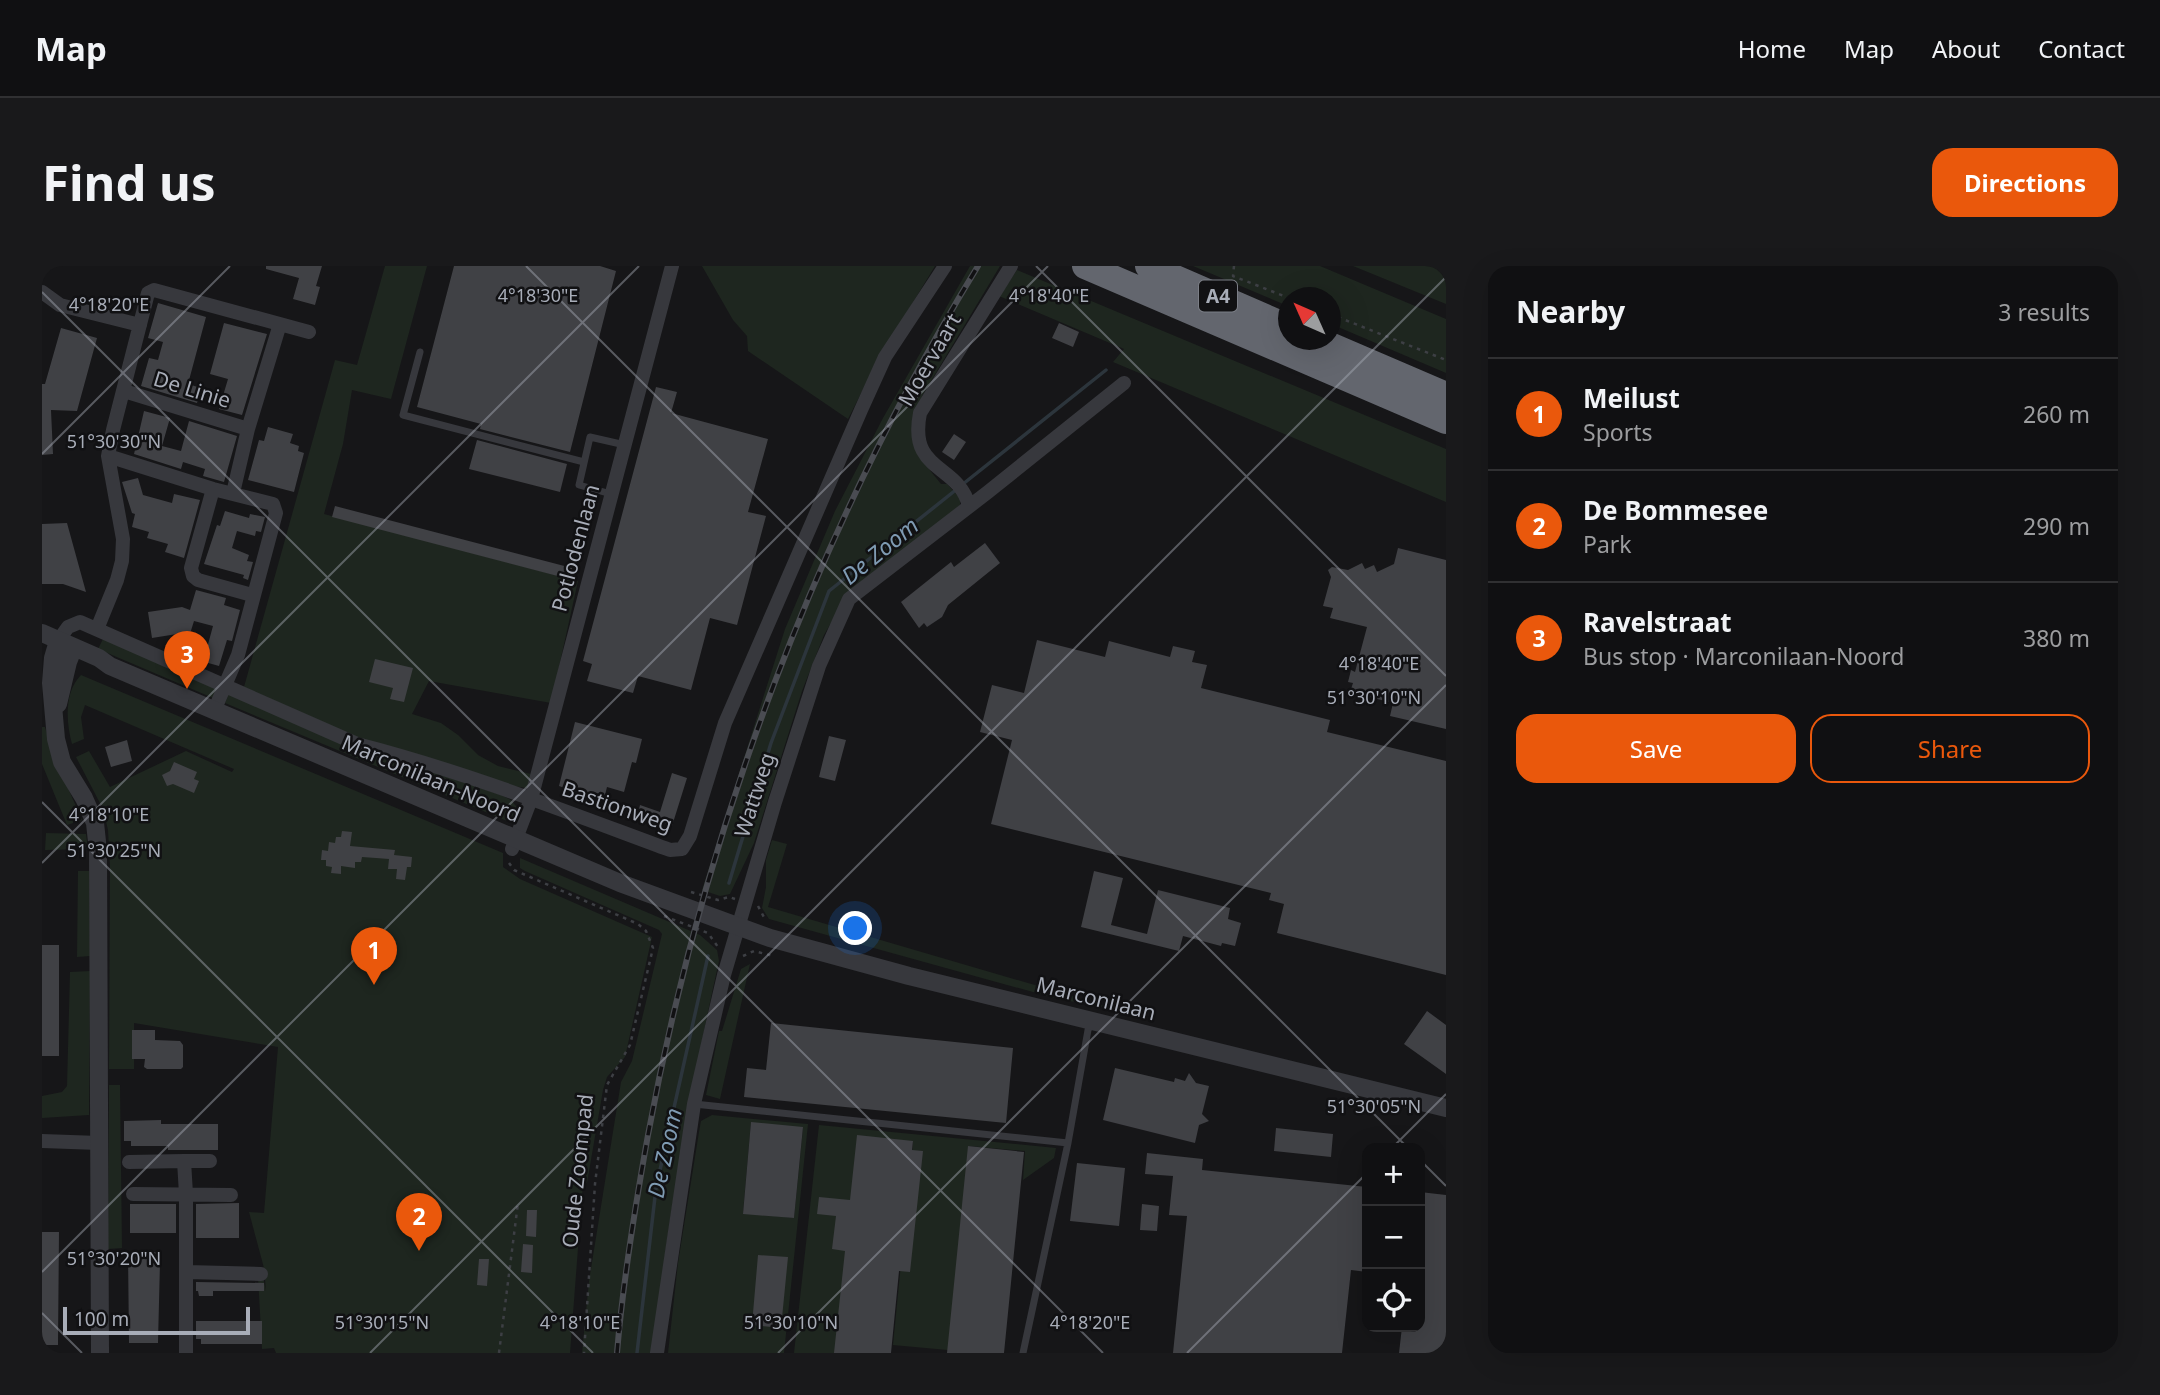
<!DOCTYPE html>
<html lang="en">
<head>
<meta charset="utf-8">
<style>
	:root { --surface:#101012; --page:#19191b; --text:#f1f3f6; --muted:#9c9d9f; --line:#303032; --accent:#ea580c }
	body { margin:0; font-family:"Noto Sans",sans-serif; background:var(--page); color:var(--text) }
	.controls { position:absolute; right:21px; bottom:21px; display:grid; overflow:hidden; border-radius:14px; box-shadow:0 7px 28px #0002 }
	.controls button { width:63px; height:63px; display:grid; place-items:center; padding:0; border:0; border-bottom:2px solid var(--line); background:var(--surface); color:var(--text); font:35px sans-serif }
	.compass { position:absolute; left:1236px; top:21px; width:63px; height:63px; border-radius:50%; background:var(--surface); box-shadow:0 7px 28px #0002; rotate:315deg }
	.scale { position:absolute; left:21px; bottom:18px; width:187px; box-sizing:border-box; padding-left:7px; border:4px solid #a8adb8; border-top:0; font-size:19px; line-height:24px; white-space:nowrap; color:#a8adb8; -webkit-text-stroke:5px #111113; paint-order:stroke }
	.you { position:absolute; left:814px; top:663px; width:24px; height:24px; margin:-18px; border:5px solid #fff; border-radius:50%; background:#1a73e8; box-shadow:0 0 0 10px #1a73e833 }
	.badge { display:grid; place-items:center; width:46px; height:46px; border-radius:50%; background:var(--accent); color:#fff; font-size:23px; font-weight:700 }
	.pin { position:absolute; translate:-50% -58px; filter:drop-shadow(0 2px 4px #0008) }
	.pin::after { content:''; position:absolute; top:37px; width:24px; height:21px; background:inherit; clip-path:polygon(0 0,100% 0,50% 100%) }
	.list { margin:0; padding:0; list-style:none }
	h2 { display:flex; justify-content:space-between; align-items:center; height:91px; margin:0; padding:0 28px; font-size:30px }
	h2 small { font-size:23px; font-weight:400; color:var(--muted) }
	.list li { display:grid; grid-template-columns:46px 1fr auto; gap:21px; align-items:center; box-sizing:border-box; height:112px; padding:0 28px; border-top:2px solid var(--line) }
	.list b { display:block; font-size:26px; white-space:nowrap }
	.list p { margin:0; font-size:23px; white-space:nowrap; color:var(--muted) }
	.list em { font-size:23px; font-style:normal; color:var(--muted) }
	.actions { display:flex; gap:14px; padding:21px 28px }
	.actions a { flex:1; padding:16px 0; border:2px solid var(--accent); border-radius:21px; text-align:center; font-size:24px; color:var(--accent) }
	.actions .main { background:var(--accent); color:#fff }
	.icon { flex:none; width:38px; height:38px; fill:none; stroke:currentColor; stroke-width:2; stroke-linecap:round; stroke-linejoin:round }
	.map { position:relative; flex:none; width:1404px; height:1087px; overflow:hidden; border-radius:21px }
	header { display:flex; align-items:center; gap:42px; box-sizing:border-box; height:98px; padding:0 35px; background:var(--surface); border-bottom:2px solid var(--line) }
	header strong { font-size:33px }
	nav { display:flex; gap:38px; margin-inline-start:auto; font-size:24px }
	.intro { display:flex; align-items:center; justify-content:space-between; box-sizing:border-box; height:168px; padding:0 42px }
	h1 { margin:0; font-size:49px }
	.button { padding:18px 32px; border-radius:21px; background:var(--accent); color:#fff; font-size:24px; font-weight:700 }
	main { display:flex; gap:42px; padding:0 42px }
	aside { flex:1; background:var(--surface); border-radius:21px; box-shadow:0 7px 28px #0002 }
	.map>svg:first-child { display:block }
</style>
</head>
<body>
<header>
<strong>Map</strong>
<nav><a>Home</a><a>Map</a><a>About</a><a>Contact</a></nav>
</header>
<div class="intro"><h1>Find us</h1><a class="button">Directions</a></div>
<main>
<div class="map">
<svg width="1404" height="1087" viewBox="0 0 1404 1087">
	<rect width="100%" height="100%" fill="#161618"/>
	<path fill="#1e261f" fill-rule="evenodd" d="M343,0H385L349,133L310,124L301,178L282,248L536,315L509,437L387,415L370,448L399,457L416,469L436,489L456,500L489,508L485,522L470,520L317,472L202,421L293,94L315,99Z
		M660,0H893L836,94L806,153L706,85L705,70L691,54Z
		M928,0H958L880,130L878,192L899,218H905L918,232V239L797,343L782,369L760,425L712,577L688,628L678,630L660,624L743,363L793,245L841,152Z
		M1151,0H1278L1404,53V107L1289,58L1288,32H1246V40Z
		M1311,0H1404V38Z
		M975,4L1404,183V236L1071,96L1082,83L957,30Z
		M62,371L175,422L171,432L56,383Z
		M39,409L461,587V601L478,613L610,671L583,791L565,811L561,824L545,917H541L528,1087H234L232,1082L220,1083L216,1011H221L224,1025L222,1002L207,946L222,947L236,781L92,757V803H67L68,601L66,564L61,543L34,491L47,485L68,521L144,485L190,506L192,503L43,439L39,451L42,473L30,478C24,456 22,426 39,409Z
		M187,427L319,487L367,498L459,529L469,534L478,545L476,552L470,557L183,437Z
		M0,461H3L12,490L40,554L25,559L0,498Z
		M4,567L44,568L46,583L3,584Z
		M730,574L745,578L726,641L1078,744L1016,733L727,653L720,642L724,621V594Z
		M478,592L658,669L675,684L677,695C648,825 625,955 611,1087H540L547,1015L579,816L590,795L620,668L617,664L483,605L478,602Z
		M36,605H47L48,690L35,691Z
		M708,698L678,833L664,829L677,765H680L699,703Z
		M48,705L47,849L0,852V830L20,826L25,820L28,706Z
		M67,819H78L80,982L66,983Z
		M670,849L766,858L742,1087H626L636,997L657,866L659,855ZM709,857L761,862L752,952L701,947Z
		M777,859L1014,882L1012,892L981,914L983,885L927,880L906,1084L851,1079L871,876L816,870L794,1087H752Z"/>
	<g fill="none" stroke-linecap="round" stroke-linejoin="round">
		<path stroke="#2c353c" stroke-width="3.5" d="M921,218L1064,104
			M687,617L729,477L787,325L915,223
			M595,1087L614,922L666,690"/>
	</g>
	<path fill="#404145" d="M224,0H280L274,20L278,21L273,39L251,33L257,12L224,3Z
		M412,0H558L574,5L528,186L438,163L439,158L375,141Z
		M116,37L164,51L146,118L159,122L155,137L99,120L107,92L116,94L121,76L106,72Z
		M182,57L225,68L200,149L177,143L186,113L168,108Z
		M1017,57L1037,66L1031,81L1010,72Z
		M19,62L55,72L35,145L9,144L11,188L0,189V118H3Z
		M614,121L635,126L629,147L726,173L706,246L724,250L695,359L668,352L649,424L596,410L591,427L545,415L550,398L541,395Z
		M102,145L128,152L120,180L139,185L147,155L195,170L182,216L161,210L163,203L141,196L139,203L92,188Z
		M226,161L251,168L248,177L257,180L256,185L262,187L252,226L206,214L217,174L222,175Z
		M912,168L924,176L912,194L900,186Z
		M435,174L525,198L518,226L427,203Z
		M96,212L101,229L130,237L132,228L158,234L142,292L123,286L126,278L105,272L107,266L90,261L93,248L90,247L80,216Z
		M293,240L530,302L527,313L290,251Z
		M183,245L207,252L208,248L223,251L219,266L214,265L213,270L195,265L190,282L207,289L205,295L211,296L206,314L201,312L202,309L162,298L175,259L178,260Z
		M25,257L44,326L21,318H0V258Z
		M943,277L958,297L906,339L900,351L885,361L882,357L877,362L859,336L909,296L912,301Z
		M1356,282L1404,294V463L1348,450L1351,437L1308,426L1311,417L1306,416L1309,404L1313,406L1325,361L1288,352L1291,342L1281,340L1289,311L1286,304L1290,301L1306,304L1320,297L1323,303L1332,299L1335,306L1352,298Z
		M154,324L184,332L182,339L198,344L190,375L185,374L177,400L152,393L156,379L165,382L171,360L152,355L147,371L135,368L110,372L106,346L140,341L148,344Z
		M995,374L1063,391L1067,375L1128,391L1131,380L1153,385L1150,396L1165,399L1159,422L1288,454L1285,466L1404,495V709L1235,667L1242,638L1227,634L1229,627L949,558L970,474L938,466L950,419L982,427Z
		M333,393L371,402L362,436L348,433L351,422L327,416Z
		M533,456L600,473L594,497L590,496L582,526L565,521L563,529L554,527L552,532L517,520Z
		M787,470L804,474L793,515L777,511Z
		M85,474L90,495L69,501L63,481Z
		M132,496L155,506L152,513L157,515L152,527L131,518L125,520L120,509L128,505Z
		M630,507L645,512L630,560L596,547L598,539L618,546Z
		M300,565L310,566L308,580L353,584L352,589L370,591L369,601H365L363,614L354,613L355,603H346L347,593L334,592L320,591L319,596H313V602L299,600V608L289,607L290,601L284,600V594H279L280,584L286,585L287,576L293,577L294,571H299Z
		M1052,605L1081,612L1069,659L1105,668L1116,624L1188,642L1186,653L1199,657L1193,680L1180,677L1179,680L1141,670L1137,685L1039,661Z
		M0,679H17V790H0Z
		M1385,745L1404,759V808L1362,778Z
		M729,757L971,782L964,857L702,831L705,802L724,804Z
		M90,764H113V774L138,775L141,779V801L139,803H105L102,801L103,793H90Z
		M1073,802L1132,816L1133,812L1143,815L1147,807L1154,817L1167,820L1160,848L1167,855L1157,859L1153,877L1061,854Z
		M119,854V858H176V884H126V880H89V875H82V855Z
		M709,856L761,861L752,952L701,948Z
		M1234,862L1291,868L1289,891L1232,885Z
		M815,869L871,875L870,884L881,885L868,1006L857,1005L849,1087H792L803,985L790,983L794,950L775,948L777,931L808,934Z
		M926,880L982,886L962,1087H905Z
		M1105,887L1161,893L1160,904L1325,921V1006L1309,1004L1300,1087H1131L1145,950L1127,949L1131,910L1103,908Z
		M1035,897L1083,902L1077,960L1028,955Z
		M1378,926L1404,929V1087H1357L1360,1061H1378Z
		M197,937V972H154V938Z
		M88,938H134V967H88Z
		M1100,938L1117,940L1115,965L1098,964Z
		M485,944H495L494,971L484,970Z
		M0,966H17L16,1079H0Z
		M481,978L491,979L490,1007L479,1006Z
		M115,986V996H118L116,1077H87L86,987Z
		M716,989L746,991L739,1062L710,1059Z
		M437,993H447L445,1020L435,1019Z
		M154,1016L222,1017V1025H171V1030H157L156,1025H154Z
		M154,1055H220V1078H159V1073H154Z"/>
	<g fill="none" stroke-linecap="round" stroke-linejoin="round">
		<path stroke="#3d3f44" stroke-width="2.5" stroke-dasharray="3.5 5" stroke-linecap="butt" d="M1192,0L1191,10L1247,32
			M1288,48L1404,94
			M467,597L472,604L596,658L604,665L611,682L588,779L565,819L553,918L542,1087
			M649,626L676,634L687,631L693,633
			M716,640L724,655
			M622,650L666,667L676,681
			M701,690L712,685L731,690
			M457,1087L476,937"/>
		<path stroke="#37383d" stroke-width="7" d="M378,86L361,149L542,196
			M569,228L537,219L548,171L583,179
			M652,838L1026,877
			M981,1087L1026,877L1046,764L1050,755"/>
		<path stroke="#37383d" stroke-width="14" d="M0,26L18,39L98,59
			M82,125L206,163
			M66,190L171,223L231,238L234,247L196,389L172,445
			M171,223L149,302L151,310L156,314L210,329
			M191,227L206,163L238,58
			M927,240C916,197 866,207 878,147L969,0
			M55,363L75,314L80,295L81,273L66,190L71,164L106,27L112,24L267,66
			M16,375L26,361L38,356L315,478C421,505 525,546 628,584L640,583L648,570L683,457L819,144L843,91L903,0
			M470,583L489,533L630,0
			M0,875L57,877
			M142,895H168
			M87,896L142,895L144,928V1087
			M91,928L189,929
			M145,1006L219,1008
			M615,1087L652,838L682,709L733,536L777,400L807,333L946,226L1082,117"/>
		<path stroke="#37383d" stroke-width="18" d="M0,367L57,392L68,400L578,617L728,672L867,710L1404,842
			M16,375L11,392L9,417L14,473L20,496L42,532L53,557L56,585L58,1087
			M16,438L26,396L32,381"/>
		<path stroke="#63666e" stroke-width="26" d="M1043,0L1404,155
			M1106,0L1246,61
			M1276,74L1404,129"/>
		<defs>
			<path id="rail" d="M575,1087C581,1014 593,941 606,869C663,562 774,266 936,0"/>
		</defs>
		<use href="#rail" stroke="#4a4c52" stroke-width="6"/>
		<use href="#rail" stroke="#111113" stroke-width="3.5" stroke-dasharray="10" stroke-linecap="butt"/>
	</g>
	<path fill="none" stroke="#a8adb8" stroke-width="2" stroke-opacity="0.45" d="M484,0L1366,882M994,0L1404,410M0,26L1061,1087M0,188L188,0M0,536L551,1087M0,597L597,0M1350,882L1404,828M1378,894L1404,920M0,1006L1006,0M0,1047L40,1087M328,1087L1404,11M736,1087L1404,419M1145,1087L1325,907"/>
	<g text-anchor="middle" stroke-width="5" stroke-linejoin="round" paint-order="stroke">
		<rect fill="#111113" stroke="#7b7e86" stroke-width="2" x="1157" y="14.5" width="38" height="31" rx="5"/>
		<g font-size="19" font-weight="bold" fill="#a8adb8">
			<text x="1176" y="37">A4</text>
		</g>
		<g font-size="21" fill="#a8adb8" stroke="#111113">
			<text transform="translate(888 94) rotate(-60)" y="7">Moervaart</text>
			<text transform="translate(150 124) rotate(17)" y="7">De Linie</text>
			<text transform="translate(534 282) rotate(-75)" y="7">Potlodenlaan</text>
			<text transform="translate(389 513) rotate(23)" y="7">Marconilaan-Noord</text>
			<text transform="translate(713 529) rotate(-72)" y="7">Wattweg</text>
			<text transform="translate(575 541) rotate(19)" y="7">Bastionweg</text>
			<text transform="translate(1054 733) rotate(14)" y="7">Marconilaan</text>
			<text transform="translate(536 905) rotate(-84)" y="7">Oude Zoompad</text>
		</g>
		<g font-size="23" font-style="italic" fill="#7f9bb3" stroke="#111113">
			<text transform="translate(838 285) rotate(-39)" y="8">De Zoom</text>
			<text transform="translate(623 887) rotate(-78)" y="8">De Zoom</text>
		</g>
	</g>
	<g font-size="18" text-anchor="middle" fill="#a8adb8" stroke="#111113" stroke-width="5" stroke-linejoin="round" paint-order="stroke">
		<text x="496" y="36">4°18'30"E</text>
		<text x="1007" y="36">4°18'40"E</text>
		<text x="67" y="45">4°18'20"E</text>
		<text x="72" y="182">51°30'30"N</text>
		<text x="1337" y="404">4°18'40"E</text>
		<text x="1332" y="438">51°30'10"N</text>
		<text x="67" y="555">4°18'10"E</text>
		<text x="72" y="591">51°30'25"N</text>
		<text x="1332" y="847">51°30'05"N</text>
		<text x="72" y="999">51°30'20"N</text>
		<text x="340" y="1063">51°30'15"N</text>
		<text x="749" y="1063">51°30'10"N</text>
		<text x="538" y="1063">4°18'10"E</text>
		<text x="1048" y="1063">4°18'20"E</text>
	</g>
</svg>
<div class="controls">
<button>+</button>
<button>−</button>
<button><svg class="icon" aria-label="locate" viewBox="0 0 24 24"><circle cx="12" cy="12" r="6"/><path d="M12 2v4M12 18v4M2 12h4M18 12h4"/></svg></button>
</div>
<svg class="compass" viewBox="-18 -18 36 36"><path d="M0-13l5 13h-10z" fill="#e53935"/><path d="M0 13l5-13h-10z" fill="#9c9d9f"/></svg>
<div class="scale">100 m</div>
<div class="you"></div>
<div class="pin badge" style="left:332px;top:719px">1</div>
<div class="pin badge" style="left:377px;top:985px">2</div>
<div class="pin badge" style="left:145px;top:423px">3</div>
</div>
<aside>
<h2>Nearby<small>3 results</small></h2>
<ul class="list">
<li><span class="badge">1</span><div><b>Meilust</b><p>Sports</p></div><em>260 m</em></li>
<li><span class="badge">2</span><div><b>De Bommesee</b><p>Park</p></div><em>290 m</em></li>
<li><span class="badge">3</span><div><b>Ravelstraat</b><p>Bus stop · Marconilaan-Noord</p></div><em>380 m</em></li>
</ul>
<div class="actions"><a class="main">Save</a><a>Share</a></div>
</aside>
</main>
</body>
</html>
